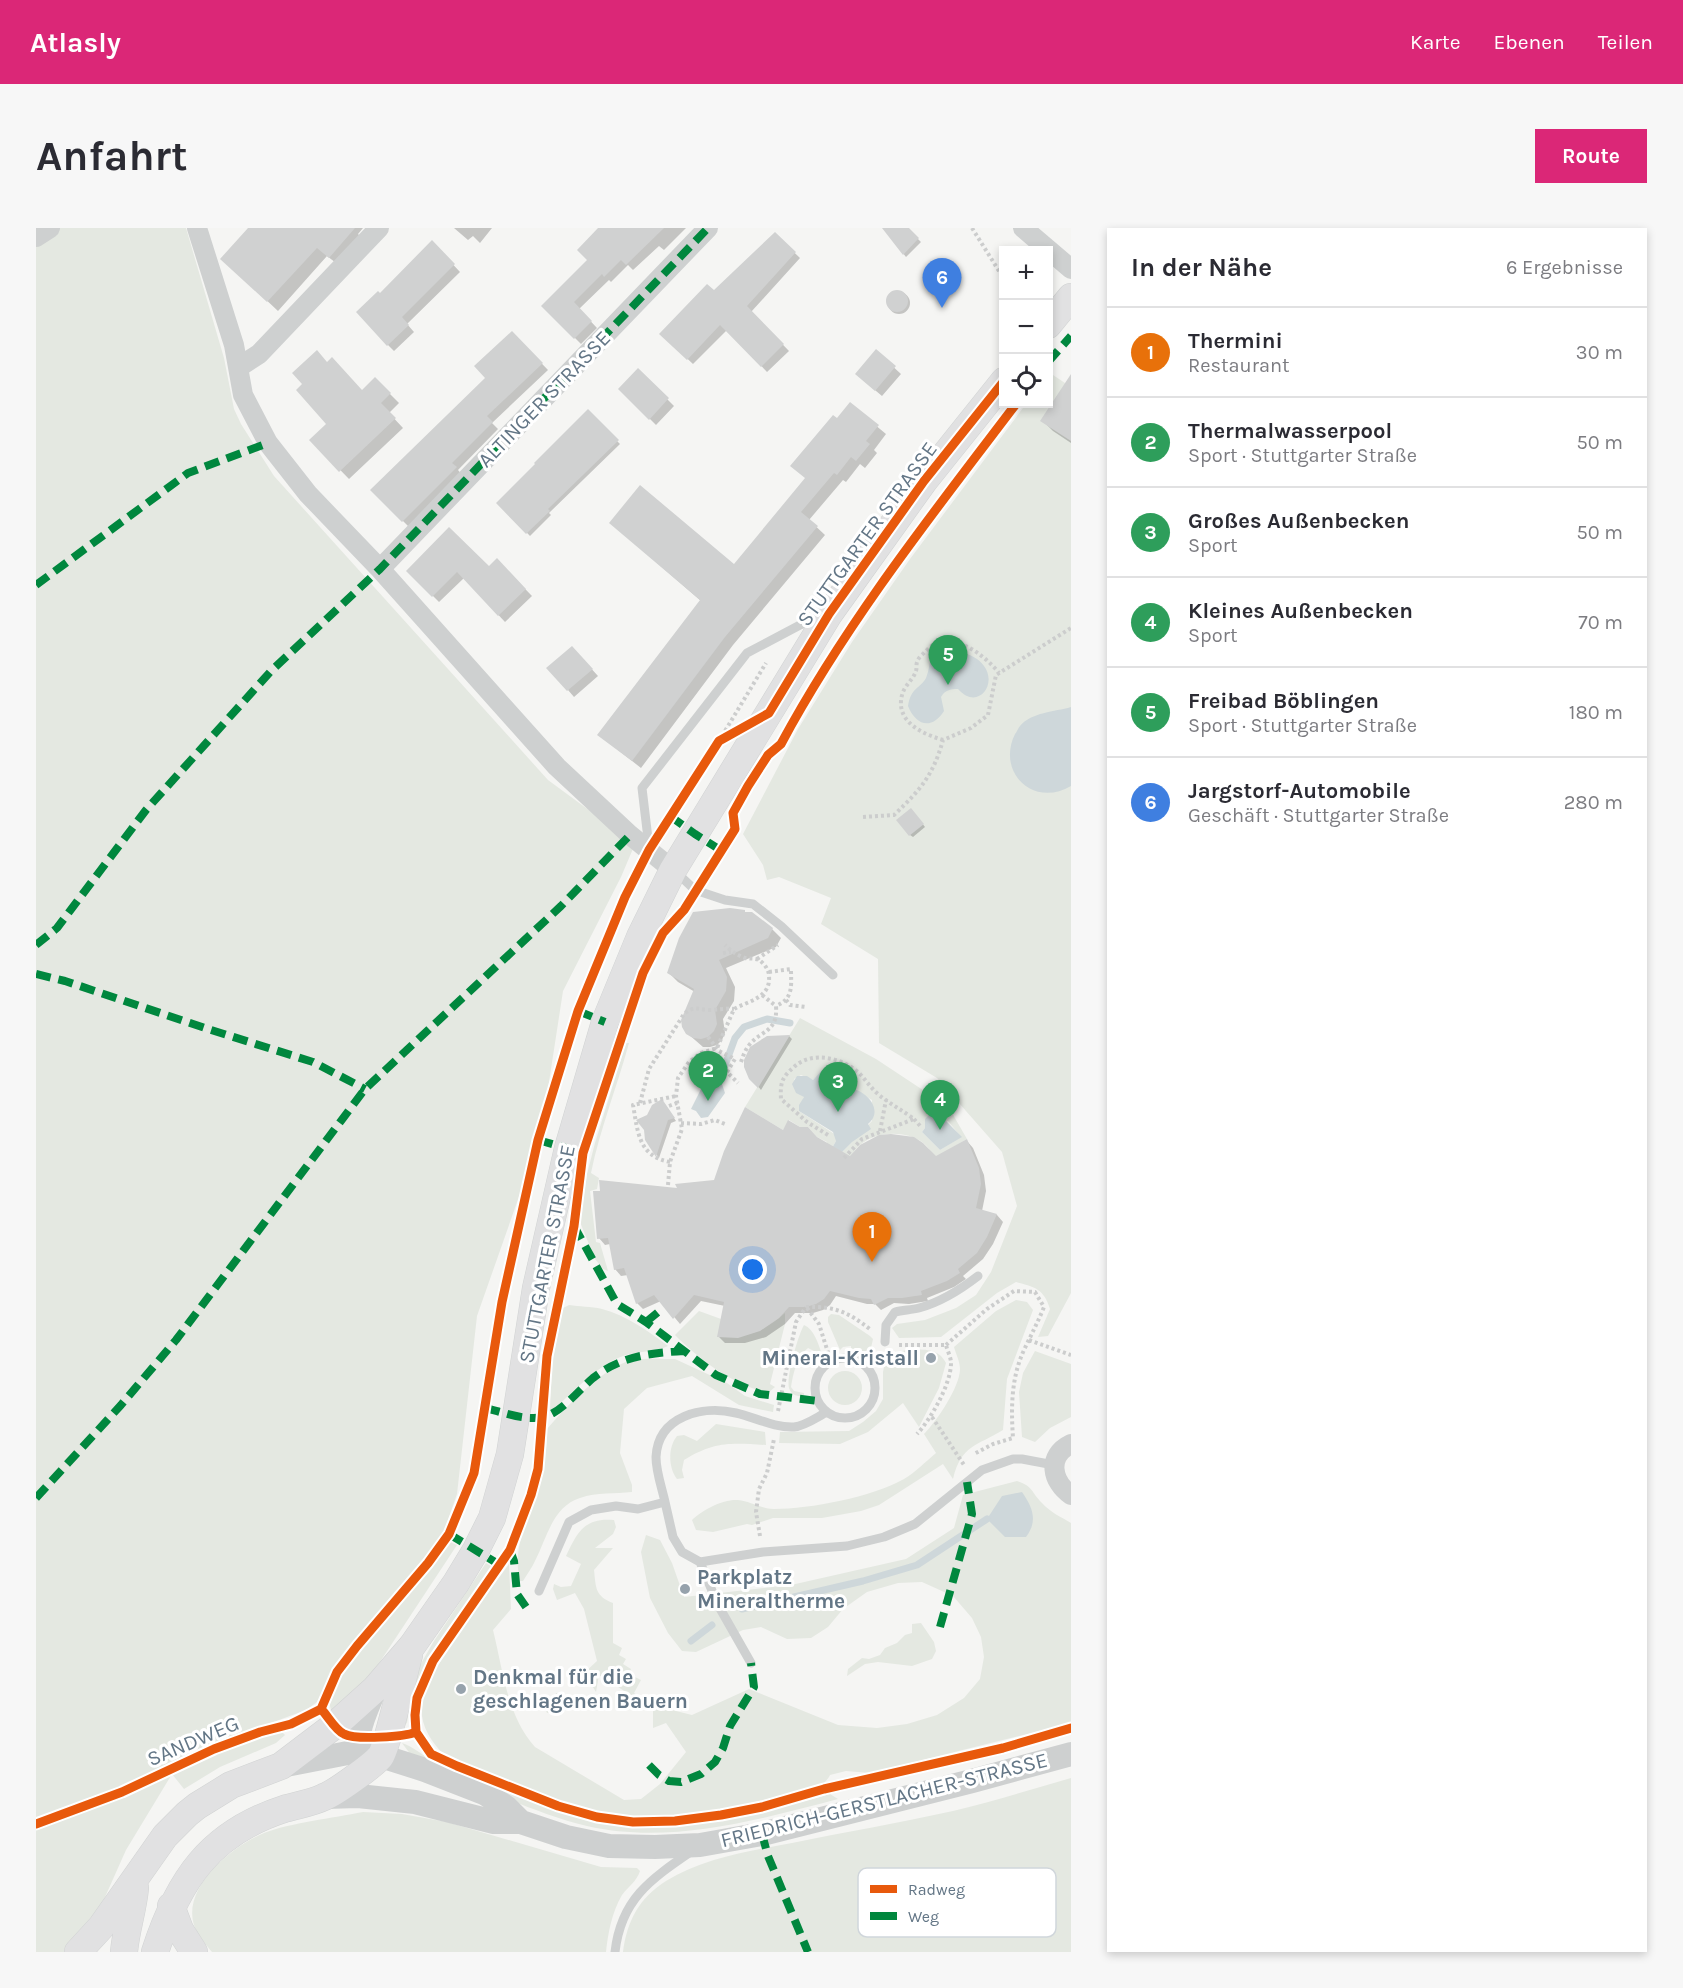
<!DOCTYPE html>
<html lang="de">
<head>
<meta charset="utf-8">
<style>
	:root { --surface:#fff; --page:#f7f7f7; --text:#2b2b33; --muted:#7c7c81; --line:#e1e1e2; --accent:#db2777 }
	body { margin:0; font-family:Karla,sans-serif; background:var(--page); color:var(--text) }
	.controls { position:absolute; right:18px; top:18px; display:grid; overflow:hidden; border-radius:0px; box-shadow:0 3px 9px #0003 }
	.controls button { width:54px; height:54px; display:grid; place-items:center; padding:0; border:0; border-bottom:2px solid var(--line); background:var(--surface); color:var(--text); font:30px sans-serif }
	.you { position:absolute; left:717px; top:1042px; width:21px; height:21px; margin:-15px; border:4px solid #fff; border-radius:50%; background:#1a73e8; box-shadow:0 0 0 9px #1a73e833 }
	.badge { display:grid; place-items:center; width:39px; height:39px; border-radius:50%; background:var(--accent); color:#fff; font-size:20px; font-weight:700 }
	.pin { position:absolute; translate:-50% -50px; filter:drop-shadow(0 2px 3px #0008) }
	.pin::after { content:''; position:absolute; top:32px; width:21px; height:18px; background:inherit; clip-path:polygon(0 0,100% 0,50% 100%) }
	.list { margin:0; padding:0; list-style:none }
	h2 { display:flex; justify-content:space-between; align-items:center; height:78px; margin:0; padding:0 24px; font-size:26px }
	h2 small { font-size:20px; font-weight:400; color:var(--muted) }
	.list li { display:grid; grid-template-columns:39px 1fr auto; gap:18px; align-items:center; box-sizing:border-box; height:90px; padding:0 24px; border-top:2px solid var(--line) }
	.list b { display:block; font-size:22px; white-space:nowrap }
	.list p { margin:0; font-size:20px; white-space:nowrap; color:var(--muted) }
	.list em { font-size:20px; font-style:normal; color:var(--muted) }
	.icon { flex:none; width:33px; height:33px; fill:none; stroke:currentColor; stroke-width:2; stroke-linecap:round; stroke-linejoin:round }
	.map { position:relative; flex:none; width:1035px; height:1724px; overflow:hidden; border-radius:0px }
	header { display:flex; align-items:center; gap:36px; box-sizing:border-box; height:84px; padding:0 30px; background:var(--accent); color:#fff }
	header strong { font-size:28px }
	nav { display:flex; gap:33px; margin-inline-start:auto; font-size:21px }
	.intro { display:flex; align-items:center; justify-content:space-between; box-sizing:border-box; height:144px; padding:0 36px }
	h1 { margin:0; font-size:42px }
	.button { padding:15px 27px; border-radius:0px; background:var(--accent); color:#fff; font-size:21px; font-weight:700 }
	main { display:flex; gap:36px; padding:0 36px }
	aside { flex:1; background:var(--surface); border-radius:0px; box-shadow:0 3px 9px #0003 }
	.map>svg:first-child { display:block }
</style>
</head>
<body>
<header>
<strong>Atlasly</strong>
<nav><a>Karte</a><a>Ebenen</a><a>Teilen</a></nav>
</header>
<div class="intro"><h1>Anfahrt</h1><a class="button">Route</a></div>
<main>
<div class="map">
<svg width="1035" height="1724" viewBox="0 0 1035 1724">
	<rect width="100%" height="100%" fill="#f5f5f3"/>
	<path fill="#e4e8e1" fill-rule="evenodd" d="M0,0H150L188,130L198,181L205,196L238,248L512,552L599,616L585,649L527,763L505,906L441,1088L421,1266L406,1309L317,1416L298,1443L281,1474L270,1482L186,1513L132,1538L136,1545L193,1521L245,1503L249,1507L240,1515L184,1539L148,1561L136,1546L90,1622L57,1696L43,1714L29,1724H0Z
		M1014,145L1035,159V1065L1012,1108L1002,1109L1014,1081C1008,1061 999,1059 980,1054L961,1065L905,1109L863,1110L856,1100L861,1096L889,1092L920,1080L940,1067L955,1044L981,978L966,924L901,850L843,815L842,731L785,696L795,670L743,649L731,652L727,637L707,606L762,501L816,414L874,331L990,176H1012Z
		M764,790L840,831L899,870L916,885L931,911L907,925L900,932C896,926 893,919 886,914C869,902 840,903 824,917C818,922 815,929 811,936L804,926L836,893V872L815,860H810L795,852L785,843L777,852L765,847L758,851L768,869L763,883L800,907V913L795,922L789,919L791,914L781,909L772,899H764L753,892L747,902L709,879ZM912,893L925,909L904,922L886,904L889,900Z
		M590,815H593C581,859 564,901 555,945L563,950L561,961L554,963L560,1014L564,1015L572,1043L567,1041L559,1031L544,994L551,946L559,915Z
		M980,1072L991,1074L997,1082L971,1151L967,1202C941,1218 925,1217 917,1251L907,1236L843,1277L825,1283L786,1290H737L716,1297L711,1296L677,1304L660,1302L656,1292C666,1282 687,1271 702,1272C714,1273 725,1281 738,1281C774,1281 836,1269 868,1251C880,1244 889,1234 900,1225L888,1206C900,1194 924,1159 924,1141C924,1134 920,1126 918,1119L960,1083Z
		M533,1077C543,1079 555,1078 566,1081C590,1087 612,1103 632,1118C619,1124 604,1123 590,1127C562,1136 541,1161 519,1180L514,1182L516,1136L527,1080Z
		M663,1083L685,1091L682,1109C710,1110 727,1104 749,1085V1096L734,1156L739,1159L732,1165C696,1156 665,1133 639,1107Z
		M795,1086L803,1087L834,1108L837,1111L835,1120L827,1125L815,1123V1118L807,1119L804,1122L792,1094V1089Z
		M768,1097C778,1101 783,1117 786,1127L772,1120C761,1128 757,1146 755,1159L758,1163L768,1165V1168C762,1169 755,1167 753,1160C750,1150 762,1107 768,1097Z
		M877,1121C891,1122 903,1121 910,1135L903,1160L883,1199L867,1175L832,1204L804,1216L743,1215L744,1204L813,1203L827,1194L840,1183L847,1171V1144L849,1134L855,1125Z
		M999,1123L1035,1136V1189L1014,1200L999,1214L986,1209L983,1164L987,1145Z
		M639,1131L691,1155L709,1168L738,1177L737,1184L703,1177L656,1148L611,1160L588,1181L584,1225L596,1257V1264C579,1266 561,1264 544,1270C516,1279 511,1310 499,1333C496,1340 491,1346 487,1353H484C475,1316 495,1288 504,1253C509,1236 511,1219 511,1201C530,1179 568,1138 597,1132C610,1130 626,1131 639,1131Z
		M792 1160a17 17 0 1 1 34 0a17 17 0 1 1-34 0Z
		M680,1196L729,1204L730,1217C695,1215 679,1213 648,1232L646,1242L648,1250L641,1251C632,1239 632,1219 641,1208L648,1207L661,1213Z
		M981,1253C997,1258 995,1264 1006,1275C1014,1284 1025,1289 1035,1295V1495L834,1545L810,1543L794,1547C793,1549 791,1552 789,1554C782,1560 743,1569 732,1571C688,1581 643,1591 597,1589C543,1587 495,1562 446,1542C436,1538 420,1536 412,1530C400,1520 388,1504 386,1488C381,1451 451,1367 473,1336L475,1381L457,1402C467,1442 471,1488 499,1519L588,1572L605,1571L624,1556L650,1524L630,1495L617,1500V1481L563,1447L560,1464L548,1445L561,1433L548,1381L539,1365L521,1372L517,1361L518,1356L525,1359L535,1358L545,1336L530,1328C541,1305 548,1289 578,1292L580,1299L577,1306L559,1320H577L558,1342C560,1360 559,1368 577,1375V1415L586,1420L583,1427L590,1431L587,1436L595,1441L593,1446L605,1452L598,1465L628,1483L632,1481L656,1487L713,1461L802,1497L841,1500L871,1496L901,1487L928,1470L944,1451L948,1429L945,1409L936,1390L917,1368L886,1354L862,1355L831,1364L807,1381L792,1399L775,1410L751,1411L725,1399L707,1402L660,1424L646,1423L632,1405L614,1370L605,1324L610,1307L624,1312L636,1335L648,1369L755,1357L870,1331L918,1300L927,1267Z
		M414,1314L421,1317L332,1452L300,1486L295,1482L293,1474L308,1444L335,1408Z
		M450,1335L458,1340C426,1386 379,1439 371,1495L364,1500L383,1439L398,1413Z
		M885,1395L898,1414L900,1423L896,1431L876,1438L842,1434L829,1436L811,1448L812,1441L826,1430L833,1431L844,1427L849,1420L861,1415L869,1407L876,1405V1396Z
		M520,1465L546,1471L530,1482L511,1485L505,1470L518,1473Z
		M366,1515C377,1519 384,1525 393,1531C410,1541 431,1547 448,1554C488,1571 531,1590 574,1596C647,1606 724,1586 794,1566L802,1571C722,1592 633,1617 551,1598C497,1585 444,1558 393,1537L375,1527Z
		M1035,1550V1724H587C591,1693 603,1670 630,1653C667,1630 714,1623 756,1615C809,1604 863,1595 917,1583C956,1574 996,1561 1035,1550Z
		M327,1584L366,1586L411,1594L565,1639L601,1640L604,1643C601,1653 592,1659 586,1667C576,1684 572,1705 570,1724H176C170,1717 161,1706 158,1697C146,1659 196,1618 228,1605C254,1595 297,1590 327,1584Z"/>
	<path fill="#ced7da" d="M912,422C979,428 949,492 922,461C914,461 909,462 905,469L908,483C896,502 880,498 872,478C875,459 884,461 890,450C897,433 888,429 912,422Z
		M1035,479V558C998,580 960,545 979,506C981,504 982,500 984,498C996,484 1018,484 1035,479Z
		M785,843L792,846L795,851L800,850L808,855L810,860C827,859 850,881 832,896L835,901L816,914L804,926L795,922L800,913L797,904L763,883V877L768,869L760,865L756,856L761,848H771L777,852Z
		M676,851L686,856L689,865L672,889L665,890L660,883L655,881L668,855Z
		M895,885L904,887L926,909L904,922L886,904L889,900V891Z
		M986,1264C997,1280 1002,1293 990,1309H969L951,1291L966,1268Z"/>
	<path fill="#0003" d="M254,0H327L322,6L327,11L304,38L291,28L242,83L196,40Z
		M418,0H456L444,15L437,8L432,12Z
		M576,0H650L628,22L623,18L597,42L592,37L575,54L573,52L543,81L561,100L545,116L507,78L554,32Z
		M858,0H871L885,14L870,29L852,6Z
		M739,6L764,30L715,84L753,123L731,144L691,102L657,136L625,106L678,64Z
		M396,14L424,44L371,96L378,104L358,123L352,117L344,67Z
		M852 75a11 11 0 1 1 22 0a11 11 0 1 1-22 0Z
		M476,105L512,142L456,195L462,201L422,242L426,247L373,299L336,262L451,150Z
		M840,123L865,146L846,168L827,152Z
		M292,135L326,163L339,151L363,175L353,185L367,200L313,251L275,212L292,196Z
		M602,142L638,178L620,197L584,161Z
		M1035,163V215L1017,203L1006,192Z
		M814,176L850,206L838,222L841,225L829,240L824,236L810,254L807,252L773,292L789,307L697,417L605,540L563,507L665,373L575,295L698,338L770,251L801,192Z
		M552,184L584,216L513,285L515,287L494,308L462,275Z
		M461,332L496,368L469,394L428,350L403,374L372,343L453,340Z
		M542,426L562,448L538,469L532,462Z
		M878,585L889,599L877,609L874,607Z
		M711,686L736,701L745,710L740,719L690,740L699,759L698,773L687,791L689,805L686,812L681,817L674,819H667L651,805L659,764L642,754L633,745Z
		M753,808L756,811L725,862L711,845L726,811Z
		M626,872L640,893L635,895L623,930L610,912V902L613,888Z
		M747,904L781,911L815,930H900L931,913L937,920L948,947L950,963L946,983L961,987L967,994L957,1016L947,1031L927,1048L930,1051L918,1059L891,1070L892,1073L873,1076L858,1075L845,1082L839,1076H831L800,1068L794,1077L787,1082L777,1085H759L749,1096L730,1109L709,1115H689L683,1109L689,1078L665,1073L644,1096L625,1073L607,1081L601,1075L592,1047L585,1048L579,1041L574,1016L569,1017L563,1010L644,962L679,953Z"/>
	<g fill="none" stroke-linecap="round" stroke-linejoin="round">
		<path stroke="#ced7da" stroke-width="7" d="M683,854L699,810L708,799L731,791L754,795
			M706,1381L827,1353L881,1337L951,1291
			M655,1413L676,1397"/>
	</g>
	<path fill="#d0d1d1" d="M212,0H319L293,30L281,20L231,74L184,31Z
		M562,0H628L590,37L585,32L568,49L566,46L538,74L556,93L538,111L505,78L551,32L541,22Z
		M846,0H873L883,10L867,27Z
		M739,4L760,24L711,78L748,116L725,139L684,97L651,132L623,106L671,56L678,62Z
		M396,12L419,36L366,89L373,97L351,118L320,84L342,63L344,65Z
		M850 73a11 11 0 1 1 22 0a11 11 0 1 1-22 0Z
		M476,103L507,135L451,188L457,194L416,235L421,239L366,294L334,262L449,150L438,138Z
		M840,121L860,138L839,163L819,146Z
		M281,122L291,134L296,129L326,162L339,149L355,165L345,175L360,190L303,244L273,212L290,196L260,162L266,156L256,145Z
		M602,140L633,170L613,192L582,161Z
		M1035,146V213L1004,193Z
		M814,174L843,197L830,213L834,216L820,233L815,229L801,247L798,245L765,284L782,298L689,409L596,533L561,507L664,372L573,295L604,257L698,336L769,250L754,238L797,187L801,190Z
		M552,181L583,212L512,281L514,283L490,306L460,275L499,236L498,235Z
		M413,299L453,338L461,330L490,361L462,388L421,344L396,369L370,343Z
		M536,418L557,441L531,463L510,440Z
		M875,580L888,596L873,608L860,592Z
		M694,680L709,682V684H716L737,700L732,710L683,732L691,749L690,763L679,782L681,796L678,803L672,809L665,811L657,810L650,806L646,799L645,792L658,761L631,745L643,710L657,684Z
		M754,807L722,860L713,851L708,839V832L714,819L731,808Z
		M626,871L639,890L632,892L620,929L609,912L608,902L600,892L611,887L616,877Z
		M709,879L747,902L752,892L764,899H772L781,909L814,928L824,917L843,907L855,906L878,909L887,915L900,928L931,911L943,940L945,956L940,980L961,986L951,1009L941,1025L922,1041L924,1045L911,1053L885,1063L886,1067L866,1070H852L838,1077L835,1071L823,1070L794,1063L788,1071L780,1076L770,1079H753L743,1090L724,1103L702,1110L681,1109L688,1074L658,1067L637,1091L618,1067L600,1076L588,1040L578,1042L572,1010L561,1011L557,963H564L563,952L641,960L639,956L678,952L688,923Z"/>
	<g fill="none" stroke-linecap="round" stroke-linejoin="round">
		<defs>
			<path id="secondary" d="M1012,97L1035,69
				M135,1678L144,1702L158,1724
				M42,1724L65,1699L129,1608L151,1586L161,1578L195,1557L245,1538L299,1497L339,1461L376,1418L420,1355L440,1322L456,1290L474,1226L500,1060L532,920L569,794L604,709L637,642L793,386L888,253L968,153
				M88,1724C90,1701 97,1682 99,1660
				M119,1724C142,1652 174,1605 248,1581C261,1577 276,1575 288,1569C299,1565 336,1538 344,1529C351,1520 368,1444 373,1427"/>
		</defs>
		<use href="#secondary" stroke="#d1d3d3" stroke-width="28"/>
		<path stroke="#cccdcd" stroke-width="4" stroke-dasharray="3 3" stroke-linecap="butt" d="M936,0L968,51
			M907,512C887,506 859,494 866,467C868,458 877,452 880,443C881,440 880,437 881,434C882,430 887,426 890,423C911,398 948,426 963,445
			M683,513L730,435
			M827,589L858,587C884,562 897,548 907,512L935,500L952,487L960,447L1035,400
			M687,725L695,724
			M721,731L742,717
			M733,744L755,741C755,758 758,770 740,778
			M750,772L754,777L770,779
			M672,809L683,823L699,831L691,844L702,855
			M705,834C707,828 709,822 714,816C726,802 742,804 740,778L726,767
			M604,875L613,841L648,786C657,778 661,781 672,782C681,782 689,780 698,781
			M633,878L641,875
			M878,891L886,900
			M645,895L665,896L679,892L689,896
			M844,903L850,872
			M792,907L771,894L745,871C744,855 746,849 758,839C776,822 809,830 825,847C831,854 836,861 843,867C854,876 866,882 878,891L826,911L808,930
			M634,934C602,928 602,904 597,877L640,868
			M632,957L634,934L646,901L640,868L642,850L653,834L665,825L681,820L698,781C712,773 735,770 733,748C733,742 728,735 723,732C719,730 714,731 709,730C701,727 695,723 689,717
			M770,1079C799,1078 812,1084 835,1102
			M771,1080L783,1096L795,1134
			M993,1112L1035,1127
			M863,1117H910C911,1122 915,1129 915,1135C915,1156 895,1191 881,1206
			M910,1117L951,1081L978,1063L999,1064L1008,1079C1002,1094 995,1107 988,1122C975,1150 975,1180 977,1210L957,1216L938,1226
			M829,1137L840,1124
			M742,1183L760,1094L770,1079
			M896,1189L928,1237
			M724,1308L720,1284L723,1261L731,1245L738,1211"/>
		<path stroke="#ced0d0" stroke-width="9" d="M613,619L606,560L711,425L764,397L783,390
			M639,643L659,662L689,672L717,676L745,698L797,747
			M849,1114L850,1097L859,1084C867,1082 875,1082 883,1080C905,1074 924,1062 942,1048
			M779 1160a30 30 0 1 1 60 0a30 30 0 1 1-60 0Z
			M629,1274C626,1260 620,1244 620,1229C622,1188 666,1177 700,1185C718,1189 739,1200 758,1199C769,1198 781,1189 791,1184
			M664,1334L682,1377L715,1435
			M503,1363L533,1294L555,1282L580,1278L602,1281L629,1274L637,1309L646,1324L664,1334L727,1324L811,1318L848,1309L879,1296L946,1242L977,1231H986L1018,1237
			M579,1724C585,1671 615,1651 656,1623"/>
		<path stroke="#ced0d0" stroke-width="20" d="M161,0L198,117L207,167L232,215L272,266L344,341L521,539L594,607L637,642
			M987,0L1035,41
			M0,9L14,0
			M203,139L223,126L343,0
			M344,341L672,0
			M1035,1216C1010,1228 1016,1254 1035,1267"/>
		<path stroke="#ced0d0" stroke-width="24" d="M245,1538L322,1523L345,1528L389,1542L448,1565L470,1579L485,1594
			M327,1539C316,1508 327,1490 339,1461
			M290,1569L322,1568L379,1574L458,1594H485L530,1609L573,1618L619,1619L664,1617L726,1606L936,1553L1035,1526"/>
		<use href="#secondary" stroke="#e1e1e2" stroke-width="27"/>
		<path stroke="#00873e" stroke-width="8" stroke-dasharray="15 8" stroke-linecap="butt" d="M1012,134L1035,108
			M0,357L152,245L232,215
			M634,588L659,606L686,623
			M0,717L21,700L110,582L235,443L344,341L672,0
			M0,746L29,753L172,801L277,834L329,861
			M542,783L569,794
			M502,912L547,925
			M538,998L581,1076L610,1094L680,1147L724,1166L782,1173
			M610,1094L627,1080
			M449,1180C466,1184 489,1193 507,1189C524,1186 544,1161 557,1150C585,1128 614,1125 648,1123
			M0,1270L85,1177L140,1112L329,861L525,678L594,607
			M413,1306L464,1337
			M474,1322L478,1333L481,1366L490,1379
			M904,1399L936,1286L931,1254
			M613,1537L623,1547L633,1553L645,1554L665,1546L679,1534L687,1520L694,1498L718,1459L715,1435
			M726,1606L732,1628L772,1724"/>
		<defs>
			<path id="cycleway" d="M980,176C897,285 810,395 745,516L732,527L712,558L697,585L699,601L648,682L627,705L607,745L547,925L538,998L511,1128L502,1241L495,1267L474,1322L397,1433L381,1470L379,1487L380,1504L395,1526L421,1538L522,1578L561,1589L597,1594L639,1593L685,1587L726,1579L788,1561L967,1520L1035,1500
				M285,1481L301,1444L321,1418L392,1335L413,1306L438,1245L466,1074L502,912L542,783L589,669L613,622L683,513L733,485L793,386L888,253L968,153
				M285,1481C292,1488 299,1502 308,1506C319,1512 369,1509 380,1504
				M0,1596L86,1564L178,1521L224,1504L255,1496L285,1481"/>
		</defs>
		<use href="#cycleway" stroke="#fff" stroke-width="13"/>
		<use href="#cycleway" stroke="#e8590c" stroke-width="9"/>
	</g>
	<g fill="#96a2ac" stroke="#fff" stroke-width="2">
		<circle cx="895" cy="1130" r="6"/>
		<circle cx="649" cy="1361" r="6"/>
		<circle cx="425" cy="1461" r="6"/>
	</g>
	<g text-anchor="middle" stroke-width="6" stroke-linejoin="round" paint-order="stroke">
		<g font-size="21" fill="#637686" stroke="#fff">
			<text transform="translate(508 171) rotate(-46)" y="7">ALTINGER STRASSE</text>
			<text transform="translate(831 306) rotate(-54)" y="7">STUTTGARTER STRASSE</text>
			<text transform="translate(511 1026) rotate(-79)" y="7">STUTTGARTER STRASSE</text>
			<text transform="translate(157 1513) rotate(-23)" y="7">SANDWEG</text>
			<text transform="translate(848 1572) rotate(-14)" y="7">FRIEDRICH-GERSTLACHER-STRASSE</text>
		</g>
		<g font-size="21" font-weight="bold" fill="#637686" stroke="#fff" text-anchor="start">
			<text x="883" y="1137" text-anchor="end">Mineral-Kristall</text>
			<text x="661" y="1356">Parkplatz<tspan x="661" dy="24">Mineraltherme</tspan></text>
			<text x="437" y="1456">Denkmal für die<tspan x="437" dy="24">geschlagenen Bauern</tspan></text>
		</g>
	</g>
	<rect x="822" y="1640" width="198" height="69" rx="9" fill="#fff" stroke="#d0d6db" stroke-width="1.5"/>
	<rect x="834" y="1657" width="27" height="8" fill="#e8590c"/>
	<rect x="834" y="1684" width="27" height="8" fill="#00873e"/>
	<g font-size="16" fill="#637686">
		<text x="872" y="1667">Radweg</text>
		<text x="872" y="1694">Weg</text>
	</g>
</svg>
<div class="controls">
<button>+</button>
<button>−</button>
<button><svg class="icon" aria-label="locate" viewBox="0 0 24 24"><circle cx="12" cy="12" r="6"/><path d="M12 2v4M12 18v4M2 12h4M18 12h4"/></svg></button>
</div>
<div class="you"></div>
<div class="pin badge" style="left:836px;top:1034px;background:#e8710a">1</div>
<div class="pin badge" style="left:672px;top:873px;background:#2e9e5b">2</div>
<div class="pin badge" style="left:802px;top:884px;background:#2e9e5b">3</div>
<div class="pin badge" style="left:904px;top:902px;background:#2e9e5b">4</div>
<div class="pin badge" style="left:912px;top:457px;background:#2e9e5b">5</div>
<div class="pin badge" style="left:906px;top:80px;background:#3f7fe0">6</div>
</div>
<aside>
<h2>In der Nähe<small>6 Ergebnisse</small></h2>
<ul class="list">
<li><span class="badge" style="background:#e8710a">1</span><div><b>Thermini</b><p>Restaurant</p></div><em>30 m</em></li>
<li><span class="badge" style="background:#2e9e5b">2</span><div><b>Thermalwasserpool</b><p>Sport · Stuttgarter Straße</p></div><em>50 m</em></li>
<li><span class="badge" style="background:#2e9e5b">3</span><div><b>Großes Außenbecken</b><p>Sport</p></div><em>50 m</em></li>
<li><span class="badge" style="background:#2e9e5b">4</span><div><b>Kleines Außenbecken</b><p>Sport</p></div><em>70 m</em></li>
<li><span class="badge" style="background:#2e9e5b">5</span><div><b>Freibad Böblingen</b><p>Sport · Stuttgarter Straße</p></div><em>180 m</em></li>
<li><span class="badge" style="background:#3f7fe0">6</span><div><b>Jargstorf-Automobile</b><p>Geschäft · Stuttgarter Straße</p></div><em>280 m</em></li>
</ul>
</aside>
</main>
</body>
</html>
